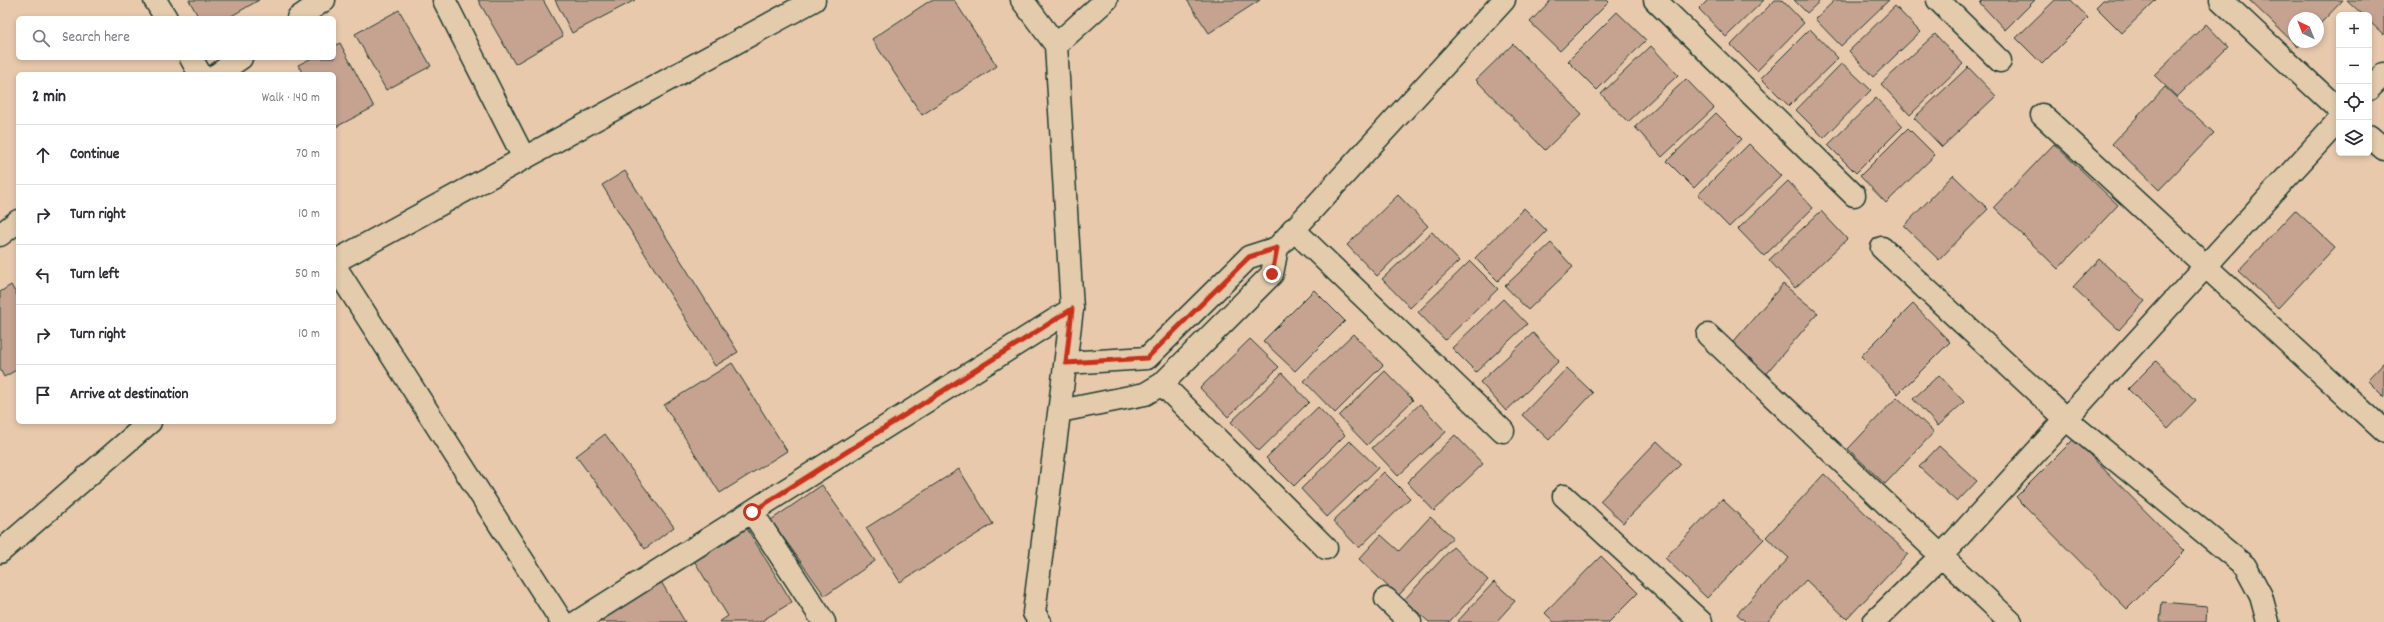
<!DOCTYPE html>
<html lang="en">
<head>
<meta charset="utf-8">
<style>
	:root { --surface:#fff; --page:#f7f7f7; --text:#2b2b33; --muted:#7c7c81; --line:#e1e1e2 }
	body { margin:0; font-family:Dekko,sans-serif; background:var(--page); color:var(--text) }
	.controls { position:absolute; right:12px; top:12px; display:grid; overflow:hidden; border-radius:6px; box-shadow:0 2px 6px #0003 }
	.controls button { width:36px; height:36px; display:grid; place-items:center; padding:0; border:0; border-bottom:1px solid var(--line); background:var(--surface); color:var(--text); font:20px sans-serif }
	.compass { position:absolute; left:2288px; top:12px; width:36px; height:36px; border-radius:50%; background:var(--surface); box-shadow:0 2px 6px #0003; rotate:317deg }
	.stop { position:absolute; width:12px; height:12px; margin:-9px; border:3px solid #c8321e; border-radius:50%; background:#fff }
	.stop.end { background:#c8321e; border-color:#fff; box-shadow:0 1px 4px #0008 }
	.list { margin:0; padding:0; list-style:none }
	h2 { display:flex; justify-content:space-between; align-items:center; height:52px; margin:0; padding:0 16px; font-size:17px }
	h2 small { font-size:13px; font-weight:400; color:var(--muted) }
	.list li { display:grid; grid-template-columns:26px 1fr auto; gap:12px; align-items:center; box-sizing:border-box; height:60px; padding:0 16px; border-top:1px solid var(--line) }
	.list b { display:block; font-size:15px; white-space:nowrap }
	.list em { font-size:13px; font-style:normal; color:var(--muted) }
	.icon { flex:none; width:22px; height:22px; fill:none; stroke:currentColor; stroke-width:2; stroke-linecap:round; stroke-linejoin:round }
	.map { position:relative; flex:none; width:2384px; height:622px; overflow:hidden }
	.search { position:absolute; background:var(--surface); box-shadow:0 2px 6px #0003; left:16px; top:16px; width:320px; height:44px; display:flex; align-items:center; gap:10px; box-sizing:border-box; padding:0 14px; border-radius:6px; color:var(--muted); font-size:15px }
	.panel { position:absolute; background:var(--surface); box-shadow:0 2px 6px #0003; left:16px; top:72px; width:320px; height:352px; border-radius:6px }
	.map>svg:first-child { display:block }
</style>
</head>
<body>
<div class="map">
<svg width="2384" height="622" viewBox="0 0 2384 622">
	<rect width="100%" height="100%" fill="#e8c9ac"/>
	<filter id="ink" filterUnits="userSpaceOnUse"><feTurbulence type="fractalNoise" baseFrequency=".025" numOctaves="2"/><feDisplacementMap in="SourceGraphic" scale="8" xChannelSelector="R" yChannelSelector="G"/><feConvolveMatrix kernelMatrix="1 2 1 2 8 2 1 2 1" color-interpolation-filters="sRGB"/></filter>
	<g filter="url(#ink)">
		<path fill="#c6a391" stroke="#1f3d34" d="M189,0H259L228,18H199Z
			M478,0H543L563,36L515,64Z
			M555,0H635L572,33Z
			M931,0H954L997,66L922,115L872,39Z
			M1187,0H1260L1209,33Z
			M1551,0H1607L1609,2L1560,51L1530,22Z
			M1708,0H1764L1726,37L1699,9Z
			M1775,0H1782L1804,23L1757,71L1731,45Z
			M1794,0H1821L1807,13Z
			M1835,0H1889L1841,46L1815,19Z
			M1983,0H2035L2005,30L1980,3Z
			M2055,0H2071L2088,18L2042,64L2016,38Z
			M2103,0H2156L2122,33L2096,7Z
			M2249,0H2343L2318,26V18H2294V42H2303L2298,47Z
			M2347,0H2384V35L2369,21V15H2363Z
			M1895,6L1920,32L1873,77L1849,51Z
			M399,10L431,66L386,90L355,34Z
			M1617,12L1646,40L1597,90L1568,61Z
			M2206,24L2228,47L2177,97L2154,75Z
			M1810,29L1838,58L1789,106L1761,78Z
			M1935,34L1963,64L1910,115L1881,84Z
			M340,43L374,107L334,128V74H303L298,65L312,58H334V46Z
			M1513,44L1582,114L1545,150L1476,80Z
			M1651,46L1678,75L1628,122L1601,94Z
			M1842,63L1871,90L1824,138L1796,110Z
			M1968,67L1996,96L1942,147L1914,118Z
			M1686,79L1714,108L1662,157L1635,127Z
			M2165,87L2214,133L2159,190L2112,144Z
			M1876,98L1903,126L1856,173L1828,145Z
			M1716,113L1742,139L1694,188L1667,161Z
			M1908,128L1935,155L1886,203L1860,176Z
			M1749,144L1781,176L1729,227L1698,195Z
			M2054,144L2118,205L2058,269L1994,207Z
			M625,171L738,352L715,366L602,185Z
			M1953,175L1988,209L1939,260L1904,226Z
			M1788,181L1813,208L1764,256L1738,229Z
			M1398,195L1428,226L1377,276L1347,245Z
			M1524,208L1547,231L1498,281L1475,258Z
			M2295,210L2335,247L2278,308L2238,271Z
			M1821,211L1847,239L1795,288L1769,260Z
			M1432,232L1459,261L1410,308L1382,279Z
			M1551,243L1573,267L1528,310L1505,286Z
			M2099,259L2145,301L2119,330L2073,287Z
			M1470,261L1498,289L1445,340L1418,312Z
			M1783,284L1818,313L1763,377L1728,348Z
			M11,285L18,297V369L4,377L0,369V292Z
			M1314,290L1345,321L1295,371L1263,341Z
			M1503,299L1527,324L1476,372L1452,348Z
			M1913,304L1950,342L1898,394L1861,356Z
			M1533,333L1559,361L1506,411L1480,382Z
			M1353,334L1383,365L1335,413L1304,381Z
			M1250,339L1279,367L1228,417L1200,388Z
			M2156,361L2196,400L2168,429L2128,389Z
			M2384,362V397L2367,380Z
			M732,363L787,451L720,493L664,405Z
			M1567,368L1593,393L1549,440L1522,415Z
			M1385,371L1413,400L1367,445L1339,416Z
			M1282,373L1309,402L1259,451L1231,422Z
			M1939,375L1964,402L1938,426L1913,399Z
			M1897,397L1934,432L1885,484L1848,449Z
			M1420,404L1446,432L1398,476L1372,448Z
			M1318,407L1345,435L1294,486L1266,458Z
			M605,434L674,527L645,549L576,456Z
			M1455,435L1483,464L1434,511L1407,482Z
			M2074,439L2185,551L2127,609L2016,497Z
			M1350,441L1378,468L1327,517L1301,489Z
			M1657,441L1681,464L1623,523L1600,501Z
			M1939,446L1977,481L1957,502L1919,467Z
			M959,469L993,524L900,582L866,528Z
			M1384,472L1410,498L1359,548L1333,521Z
			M1824,474L1908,554L1847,619L1806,580L1767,622H1746L1737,614L1789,558L1766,537Z
			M822,485L875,561L825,596L771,520Z
			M1722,499L1764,539L1707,598L1665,558Z
			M1430,517L1453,537L1398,596L1359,559L1381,535L1399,551Z
			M746,527L792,602L760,622H719L728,616L693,559Z
			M1453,547L1488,580L1449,622H1429L1404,600Z
			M1601,556L1638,593L1609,622H1554L1545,613Z
			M660,580L685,622H597Z
			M1494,582L1515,601L1496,622H1457Z
			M2162,602L2207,606L2206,622H2160Z"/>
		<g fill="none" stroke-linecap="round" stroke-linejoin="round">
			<defs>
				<path id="street" d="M155,0L166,18
					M444,0L524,158
					M1655,0L1854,195
					M1938,0L2000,61
					M2221,0L2339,110
					M298,18L324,0
					M1056,45L1106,0
					M191,58L200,74
					M218,74L241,58
					M2369,89L2384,74
					M2042,115L2384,431
					M2369,136L2384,149
					M1293,229L1503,431
					M0,235L18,221
					M1882,248L2067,420L2245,566L2261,596L2268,622
					M334,265L562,622
					M1708,335L2011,622
					M1066,363L1147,358L1249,257L1277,248L1504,0
					M1162,384L1326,548
					M1060,411L1145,394L1162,384L1272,274L1277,248
					M1564,496L1701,622
					M752,512L824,622
					M1386,599L1410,622
					M577,622L1072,309
					M1874,622L1942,555L2339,120"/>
				<path id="secondary" d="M1022,0L1056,45L1072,309L1034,613L1040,622
					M334,262L814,0
					M0,552L150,422"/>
			</defs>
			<use href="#street" stroke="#1f3d34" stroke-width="25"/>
			<use href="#secondary" stroke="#1f3d34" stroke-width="25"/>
			<use href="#street" stroke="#e3cbab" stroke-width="22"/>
			<use href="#secondary" stroke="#e3cbab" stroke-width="22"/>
		</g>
	</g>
	<g fill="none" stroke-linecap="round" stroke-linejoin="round" filter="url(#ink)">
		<path stroke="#c8321e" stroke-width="5" d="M752,512L1072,309L1066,363L1147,358L1249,257L1277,248L1272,274"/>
	</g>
</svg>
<div class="controls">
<button>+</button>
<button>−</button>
<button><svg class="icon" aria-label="locate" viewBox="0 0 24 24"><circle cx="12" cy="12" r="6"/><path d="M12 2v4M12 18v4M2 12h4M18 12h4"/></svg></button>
<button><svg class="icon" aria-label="layers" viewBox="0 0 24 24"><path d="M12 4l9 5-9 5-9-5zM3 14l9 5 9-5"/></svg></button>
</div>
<svg class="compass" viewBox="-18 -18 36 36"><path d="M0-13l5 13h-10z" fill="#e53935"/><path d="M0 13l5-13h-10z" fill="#7c7c81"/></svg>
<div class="stop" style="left:752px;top:512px"></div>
<div class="stop end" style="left:1272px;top:274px"></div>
<div class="search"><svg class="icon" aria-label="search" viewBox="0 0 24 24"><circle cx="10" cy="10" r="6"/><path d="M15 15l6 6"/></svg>Search here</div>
<section class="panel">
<h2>2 min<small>Walk · 140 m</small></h2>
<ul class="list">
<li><svg class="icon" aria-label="ahead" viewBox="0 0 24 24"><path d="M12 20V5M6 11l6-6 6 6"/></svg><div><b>Continue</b></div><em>70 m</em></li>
<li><svg class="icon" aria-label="right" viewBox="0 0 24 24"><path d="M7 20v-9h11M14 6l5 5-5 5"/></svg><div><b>Turn right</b></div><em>10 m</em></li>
<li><svg class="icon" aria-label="left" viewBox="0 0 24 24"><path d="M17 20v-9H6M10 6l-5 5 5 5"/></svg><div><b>Turn left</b></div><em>50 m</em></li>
<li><svg class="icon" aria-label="right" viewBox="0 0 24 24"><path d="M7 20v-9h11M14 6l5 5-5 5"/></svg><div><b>Turn right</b></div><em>10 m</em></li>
<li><svg class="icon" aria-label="arrive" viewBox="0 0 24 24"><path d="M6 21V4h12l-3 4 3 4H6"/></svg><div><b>Arrive at destination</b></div></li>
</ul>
</section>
</div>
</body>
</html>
